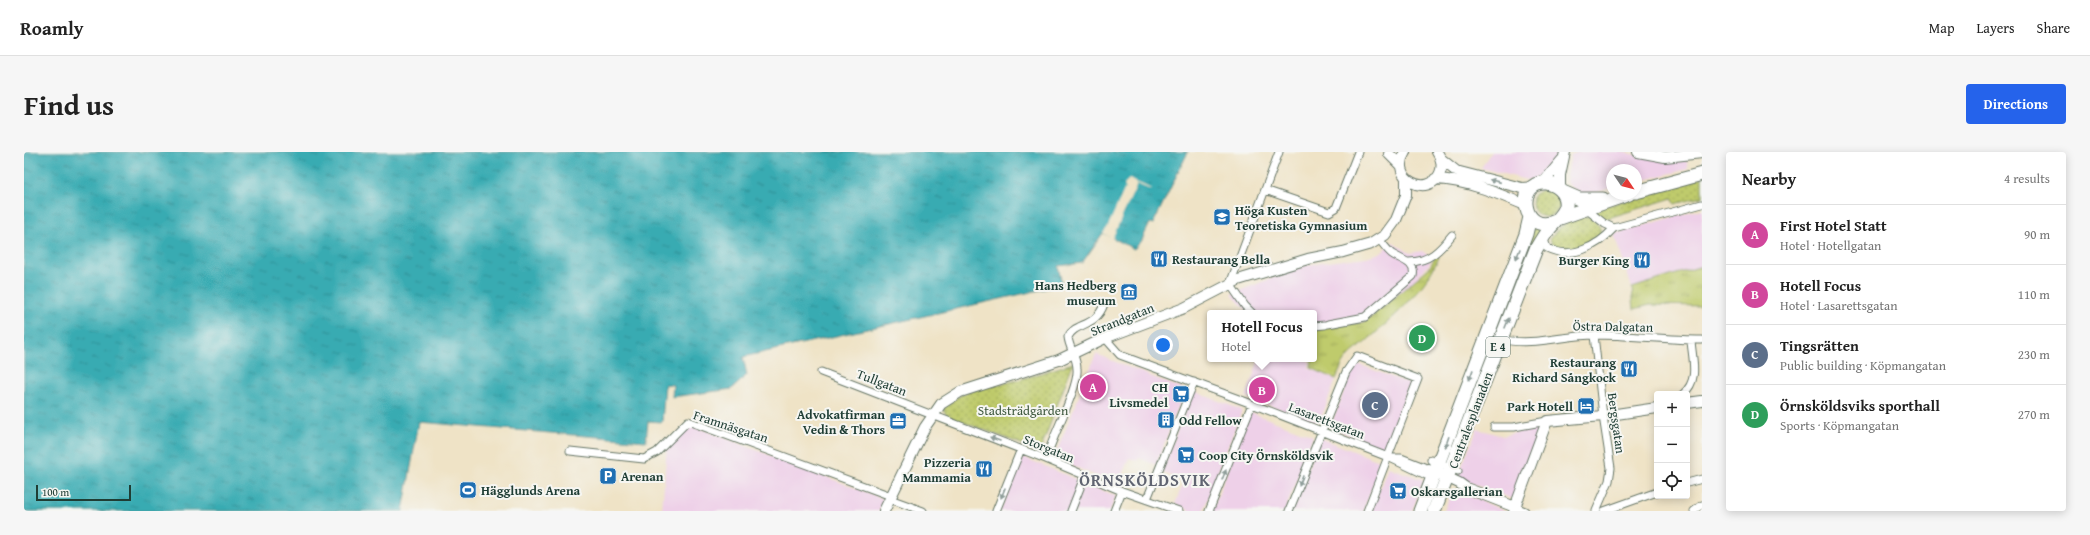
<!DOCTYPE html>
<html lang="en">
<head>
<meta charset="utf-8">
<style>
	:root { --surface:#fff; --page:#f6f6f6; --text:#222; --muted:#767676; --line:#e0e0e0; --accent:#2563eb }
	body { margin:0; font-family:"Gentium Book Plus",serif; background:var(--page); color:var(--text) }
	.controls { position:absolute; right:12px; bottom:12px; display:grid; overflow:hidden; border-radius:4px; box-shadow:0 2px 10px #0003 }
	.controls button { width:36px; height:36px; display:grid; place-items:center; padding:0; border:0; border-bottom:1px solid var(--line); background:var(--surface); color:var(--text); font:20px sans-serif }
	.compass { position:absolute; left:1582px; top:12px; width:36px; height:36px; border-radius:50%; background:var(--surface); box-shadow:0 2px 10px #0003; rotate:125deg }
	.scale { position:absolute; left:12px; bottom:10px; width:95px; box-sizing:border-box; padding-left:4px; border:2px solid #1f3d34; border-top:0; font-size:11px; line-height:14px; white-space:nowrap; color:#1f3d34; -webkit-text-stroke:3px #f6f6f2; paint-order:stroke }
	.you { position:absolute; left:1139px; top:193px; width:14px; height:14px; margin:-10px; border:3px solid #fff; border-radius:50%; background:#1a73e8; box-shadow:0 0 0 6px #1a73e833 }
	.badge { display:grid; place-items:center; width:26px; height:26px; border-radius:50%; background:var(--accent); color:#fff; font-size:13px; font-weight:700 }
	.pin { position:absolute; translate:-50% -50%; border:2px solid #fff; box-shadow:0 1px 4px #0006 }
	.popup { position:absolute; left:1183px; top:158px; width:110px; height:52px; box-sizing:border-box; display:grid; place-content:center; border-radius:4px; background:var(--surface); filter:drop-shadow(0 1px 3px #0005); font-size:13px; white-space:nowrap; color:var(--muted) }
	.popup b { font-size:15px; color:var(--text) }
	.popup::after { content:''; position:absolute; left:50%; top:100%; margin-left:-8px; border:8px solid transparent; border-top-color:var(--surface) }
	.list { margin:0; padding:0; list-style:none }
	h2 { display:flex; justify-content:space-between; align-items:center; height:52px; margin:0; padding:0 16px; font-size:17px }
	h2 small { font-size:13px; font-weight:400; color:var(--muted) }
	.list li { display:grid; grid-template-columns:26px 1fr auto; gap:12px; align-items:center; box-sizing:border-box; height:60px; padding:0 16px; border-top:1px solid var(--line) }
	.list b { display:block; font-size:15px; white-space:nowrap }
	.list p { margin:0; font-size:13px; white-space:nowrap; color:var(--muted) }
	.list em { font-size:13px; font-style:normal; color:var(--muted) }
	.icon { flex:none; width:22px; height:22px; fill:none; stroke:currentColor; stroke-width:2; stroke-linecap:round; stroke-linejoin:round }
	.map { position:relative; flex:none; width:1678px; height:359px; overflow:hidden; border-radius:4px }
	header { display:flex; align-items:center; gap:24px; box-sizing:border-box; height:56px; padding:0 20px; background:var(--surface); border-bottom:1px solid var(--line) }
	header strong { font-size:19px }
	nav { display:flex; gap:22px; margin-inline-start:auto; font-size:14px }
	.intro { display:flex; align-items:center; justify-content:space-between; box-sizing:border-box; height:96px; padding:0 24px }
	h1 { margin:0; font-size:28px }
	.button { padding:10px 18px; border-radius:4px; background:var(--accent); color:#fff; font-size:14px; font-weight:700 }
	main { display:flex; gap:24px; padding:0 24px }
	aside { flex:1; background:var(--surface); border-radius:4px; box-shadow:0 2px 10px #0003 }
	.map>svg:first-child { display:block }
</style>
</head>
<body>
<header>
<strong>Roamly</strong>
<nav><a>Map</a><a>Layers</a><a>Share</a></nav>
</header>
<div class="intro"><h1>Find us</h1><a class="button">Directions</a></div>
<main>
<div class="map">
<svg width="1678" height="359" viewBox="0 0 1678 359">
	<defs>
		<pattern id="grass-dots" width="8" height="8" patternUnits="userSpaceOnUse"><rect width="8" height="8" fill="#bfcb6c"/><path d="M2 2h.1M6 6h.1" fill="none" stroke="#9ba65a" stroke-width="1.8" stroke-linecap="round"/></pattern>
		<pattern id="park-tufts" width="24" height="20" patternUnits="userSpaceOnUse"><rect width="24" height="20" fill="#bfcb6c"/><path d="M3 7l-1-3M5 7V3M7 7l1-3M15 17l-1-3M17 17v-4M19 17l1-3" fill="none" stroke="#9ba65a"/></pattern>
		<pattern id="water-ripples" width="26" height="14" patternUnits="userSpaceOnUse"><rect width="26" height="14" fill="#39abb2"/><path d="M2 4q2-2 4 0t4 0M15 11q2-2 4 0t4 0" fill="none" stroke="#2f8c92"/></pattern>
	</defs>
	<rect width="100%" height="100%" fill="#f6f6f2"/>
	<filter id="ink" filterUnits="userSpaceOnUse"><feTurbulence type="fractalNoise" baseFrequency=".025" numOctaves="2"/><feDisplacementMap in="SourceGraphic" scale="8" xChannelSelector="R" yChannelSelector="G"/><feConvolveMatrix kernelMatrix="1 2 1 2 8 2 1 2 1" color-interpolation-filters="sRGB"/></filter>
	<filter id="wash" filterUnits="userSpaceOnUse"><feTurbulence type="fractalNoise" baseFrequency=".012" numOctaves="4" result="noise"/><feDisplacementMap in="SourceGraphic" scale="16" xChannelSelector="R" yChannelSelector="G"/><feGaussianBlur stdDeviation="0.9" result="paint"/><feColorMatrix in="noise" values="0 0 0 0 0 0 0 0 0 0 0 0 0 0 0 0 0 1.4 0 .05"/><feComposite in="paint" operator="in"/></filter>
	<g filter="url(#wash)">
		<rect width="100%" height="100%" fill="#efe3c6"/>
		<path fill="#eed0e8" d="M1467,0H1535L1531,9L1522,21L1510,27L1503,28L1457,16Z
			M1555,0H1597L1639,8L1663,9L1664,17L1612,30V18H1588V36L1558,44L1542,30L1547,3Z
			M1678,57V114L1608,136L1590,82Z
			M1369,90L1386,101L1398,99L1408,106L1404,114L1377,141L1340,170L1290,179V161H1225L1207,142L1282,113L1342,105L1356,101Z
			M1072,202L1161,238L1132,313L1115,306L1113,309L1105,306L1094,333L1030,306Z
			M1235,207H1280L1286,210L1285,216L1312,228L1295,271L1222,245Z
			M1334,212L1386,232L1361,298L1306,275L1328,218Z
			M1169,239L1218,258L1179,359H1167L1151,352L1160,329L1137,320Z
			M1226,260L1289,284L1261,359H1188Z
			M664,272L860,347L855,359H638L643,293Z
			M1519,274L1489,347L1433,326L1453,277L1479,284Z
			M1296,286L1358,310L1339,359H1267Z
			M999,305L1092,344L1086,359H976Z
			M1364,315L1400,328L1388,359H1347Z
			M1429,337L1481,359H1420Z"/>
		<path fill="url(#grass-dots)" stroke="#6f8450" d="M1678,25V45L1651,52L1648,46L1581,67L1569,58Z
			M1508 51a14 14 0 1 1 28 0a14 14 0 1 1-28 0Z
			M1565,64C1599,89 1550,100 1529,96L1526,86C1536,73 1549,65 1565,64Z
			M1507,71L1520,76L1423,307Z
			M1049,211L1016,299L923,264L919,257C937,236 964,236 990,229C1010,224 1029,217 1049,211Z"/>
		<path fill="url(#park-tufts)" stroke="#6f8450" d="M1412,103L1415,105C1399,142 1367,167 1337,194C1323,203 1318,212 1312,227L1287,216L1288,208L1286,207H1290V177L1341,170L1406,115Z
			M1678,114V154L1626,153L1610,157L1608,136Z"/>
		<path fill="url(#water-ripples)" stroke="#2c7473" d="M0,0H1164L1129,72L1126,71L1117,90L1110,97L1079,81L1058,111L1034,114L1038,133L719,205L723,223L708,237L648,245L649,233L641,232L638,270L624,269L622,289L395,270L379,359H0Z"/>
		<path fill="#efe3c6" d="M1105,27L1128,37L1127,38L1113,32L1088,87L1079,81L1083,76L1101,36L1100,32Z"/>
	</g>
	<g filter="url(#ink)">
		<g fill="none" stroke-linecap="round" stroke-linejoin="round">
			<defs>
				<path id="street" d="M1241,38L1305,60L1312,56L1334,0
					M1562,57L1581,72L1590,76L1678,52
					M1519,85L1523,96C1547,108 1573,95 1590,76
					M1385,110C1405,110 1416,98 1428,83
					M1228,161L1221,154L1206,132L1255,0
					M1304,172L1341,165L1389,124C1392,110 1377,108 1368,102C1363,98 1359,92 1355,87
					M1290,174L1301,173
					M1570,183L1579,264L1587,316L1585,329L1572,359
					M1081,186L1096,203L1228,252L1364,305L1402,323
					M1477,187C1507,195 1541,183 1571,183C1607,183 1642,188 1678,188
					M797,220L1022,307L1098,339L1155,359
					M1659,242C1676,228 1668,207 1667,188
					M1470,275H1490L1523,269
					M546,299L620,307L633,300L664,269L867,344
					M1366,306H1377L1405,317
					M1022,307C1028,285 1055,235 1053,217C1053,205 1045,196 1044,185C1051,170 1072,176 1080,152
					M1407,308L1434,319
					M1663,331L1678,327
					M866,347L899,359
					M1123,347L1170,230
					M972,359L997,297
					M1047,359L1061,323
					M1090,359L1098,339
					M1185,359L1228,252
					M1265,359L1322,220L1333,204L1394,227L1343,359
					M1489,359L1491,355L1501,359
					M1580,359L1633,340
					M1670,359L1678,353"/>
				<path id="secondary" d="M1381,0C1364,27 1405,47 1416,21C1419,14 1417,6 1413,0
					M1614,0L1641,5L1678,1
					M1365,2L1377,14
					M1417,7L1432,19L1498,36L1510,35
					M1411,27C1442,28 1473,41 1501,53
					M1518,32L1538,8
					M1536,38V23L1541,0
					M1663,251L1678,249
					M1405,317L1435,331L1442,336L1491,355L1523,269L1579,264L1633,256
					M860,359L901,275L917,252L936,240L1035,208L1081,186L1160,156L1214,128L1284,107L1319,100L1347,92L1361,83L1372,68L1382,43V26"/>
				<path id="highway" d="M1539,40L1555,47H1579
					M1612,40L1678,22
					M1536,66L1605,42
					M1396,359L1502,82L1506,65
					M1410,359L1512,97C1516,90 1520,83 1525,77C1534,66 1549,56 1539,41C1535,35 1529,32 1523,31C1490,28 1498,85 1532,69"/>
			</defs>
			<use href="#street" stroke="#687767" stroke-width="9"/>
			<use href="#secondary" stroke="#687767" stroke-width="12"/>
			<use href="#highway" stroke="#687767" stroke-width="15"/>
			<use href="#street" stroke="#fff" stroke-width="7"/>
			<use href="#secondary" stroke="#fff" stroke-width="10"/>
			<use href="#highway" stroke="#fff" stroke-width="13"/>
		</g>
		<defs><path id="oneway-solid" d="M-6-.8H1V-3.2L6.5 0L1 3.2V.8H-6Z"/></defs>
		<g fill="#8f9e9a">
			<use href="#oneway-solid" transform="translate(1471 29) rotate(-167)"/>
			<use href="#oneway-solid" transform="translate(1494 102) rotate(111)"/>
			<use href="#oneway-solid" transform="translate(1483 171) rotate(-68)"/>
			<use href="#oneway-solid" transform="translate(1447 223) rotate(110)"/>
			<use href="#oneway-solid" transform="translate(971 287) rotate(-159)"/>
			<use href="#oneway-solid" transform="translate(1423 290) rotate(109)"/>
			<use href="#oneway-solid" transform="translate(1200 323) rotate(-68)"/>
			<use href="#oneway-solid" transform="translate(1277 329) rotate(111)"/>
			<use href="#oneway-solid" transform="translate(979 341) rotate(112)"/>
		</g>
	</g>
	<defs>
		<symbol id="school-square" viewBox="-11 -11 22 22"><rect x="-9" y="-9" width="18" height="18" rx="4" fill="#1f6fb2" stroke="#f6f6f2"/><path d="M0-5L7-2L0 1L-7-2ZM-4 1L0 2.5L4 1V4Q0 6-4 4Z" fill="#fff"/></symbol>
		<symbol id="restaurant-square" viewBox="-11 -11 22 22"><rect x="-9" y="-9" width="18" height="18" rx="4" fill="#1f6fb2" stroke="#f6f6f2"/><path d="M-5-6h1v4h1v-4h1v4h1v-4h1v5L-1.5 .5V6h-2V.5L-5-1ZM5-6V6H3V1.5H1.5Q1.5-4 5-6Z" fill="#fff"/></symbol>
		<symbol id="museum-square" viewBox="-11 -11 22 22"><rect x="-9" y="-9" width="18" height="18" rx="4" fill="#1f6fb2" stroke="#f6f6f2"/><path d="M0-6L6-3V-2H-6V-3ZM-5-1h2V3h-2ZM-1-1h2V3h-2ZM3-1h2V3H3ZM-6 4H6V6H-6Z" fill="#fff"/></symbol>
		<symbol id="supermarket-square" viewBox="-11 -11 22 22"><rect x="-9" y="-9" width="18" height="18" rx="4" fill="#1f6fb2" stroke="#f6f6f2"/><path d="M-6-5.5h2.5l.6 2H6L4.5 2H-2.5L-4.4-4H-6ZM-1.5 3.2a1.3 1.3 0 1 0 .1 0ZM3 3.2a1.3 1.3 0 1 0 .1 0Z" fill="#fff"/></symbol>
		<symbol id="hotel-square" viewBox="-11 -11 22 22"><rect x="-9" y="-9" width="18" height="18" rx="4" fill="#1f6fb2" stroke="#f6f6f2"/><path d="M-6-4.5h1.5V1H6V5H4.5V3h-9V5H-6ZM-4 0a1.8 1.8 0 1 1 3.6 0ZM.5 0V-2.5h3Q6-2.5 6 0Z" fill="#fff"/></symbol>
		<symbol id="building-square" viewBox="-11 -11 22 22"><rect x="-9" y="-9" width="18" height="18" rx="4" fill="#1f6fb2" stroke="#f6f6f2"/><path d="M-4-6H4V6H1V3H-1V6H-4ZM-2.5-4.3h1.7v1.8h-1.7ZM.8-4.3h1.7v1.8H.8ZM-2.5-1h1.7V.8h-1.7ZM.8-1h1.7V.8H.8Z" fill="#fff"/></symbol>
		<symbol id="office-square" viewBox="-11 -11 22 22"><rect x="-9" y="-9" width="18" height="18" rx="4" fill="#1f6fb2" stroke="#f6f6f2"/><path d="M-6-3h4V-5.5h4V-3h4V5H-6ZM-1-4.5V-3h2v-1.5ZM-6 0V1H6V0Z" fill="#fff"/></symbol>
		<symbol id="parking-square" viewBox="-11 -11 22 22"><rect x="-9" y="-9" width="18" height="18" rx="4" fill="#1f6fb2" stroke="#f6f6f2"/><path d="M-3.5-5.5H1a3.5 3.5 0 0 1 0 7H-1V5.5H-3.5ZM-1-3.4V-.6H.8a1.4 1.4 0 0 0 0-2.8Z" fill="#fff"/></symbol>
		<symbol id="stadium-square" viewBox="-11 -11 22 22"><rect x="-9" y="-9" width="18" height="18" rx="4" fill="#1f6fb2" stroke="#f6f6f2"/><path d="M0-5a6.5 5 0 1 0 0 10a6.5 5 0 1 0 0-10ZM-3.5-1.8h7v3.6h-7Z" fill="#fff"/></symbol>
	</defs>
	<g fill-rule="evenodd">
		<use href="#school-square" x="1188" y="55" width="20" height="20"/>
		<use href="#restaurant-square" x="1125" y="97" width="20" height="20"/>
		<use href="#restaurant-square" x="1608" y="98" width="20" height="20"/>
		<use href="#museum-square" x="1095" y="130" width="20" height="20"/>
		<use href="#restaurant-square" x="1595" y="207" width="20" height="20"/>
		<use href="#supermarket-square" x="1147" y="232" width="20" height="20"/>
		<use href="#hotel-square" x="1552" y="244" width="20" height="20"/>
		<use href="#building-square" x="1132" y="258" width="20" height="20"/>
		<use href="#office-square" x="864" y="259" width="20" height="20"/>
		<use href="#supermarket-square" x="1152" y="293" width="20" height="20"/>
		<use href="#restaurant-square" x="950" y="307" width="20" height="20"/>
		<use href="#parking-square" x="574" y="314" width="20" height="20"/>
		<use href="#stadium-square" x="434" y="328" width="20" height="20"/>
		<use href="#supermarket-square" x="1364" y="329" width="20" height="20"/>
	</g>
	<g text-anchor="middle" stroke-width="4" stroke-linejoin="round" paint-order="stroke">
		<rect fill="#f6f6f2" stroke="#60746d" stroke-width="1" x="1462" y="185" width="24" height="20" rx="3"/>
		<g font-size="12" font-weight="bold" fill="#1f3d34">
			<text x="1474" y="199">E 4</text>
		</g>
		<g font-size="13" font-weight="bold" fill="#1f3d34" stroke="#f6f6f2" text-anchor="start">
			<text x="1211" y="63">Höga Kusten<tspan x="1211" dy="15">Teoretiska Gymnasium</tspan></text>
			<text x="1148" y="112">Restaurang Bella</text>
			<text x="1605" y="113" text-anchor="end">Burger King</text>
			<text x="1092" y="138" text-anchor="end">Hans Hedberg<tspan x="1092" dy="15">museum</tspan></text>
			<text x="1592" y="215" text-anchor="end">Restaurang<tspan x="1592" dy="15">Richard Sångkock</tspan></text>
			<text x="1144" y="240" text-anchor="end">CH<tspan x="1144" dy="15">Livsmedel</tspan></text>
			<text x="1549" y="259" text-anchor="end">Park Hotell</text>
			<text x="861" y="267" text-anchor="end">Advokatfirman<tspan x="861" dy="15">Vedin &amp; Thors</tspan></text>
			<text x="1155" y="273">Odd Fellow</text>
			<text x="1175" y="308">Coop City Örnsköldsvik</text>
			<text x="947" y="315" text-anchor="end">Pizzeria<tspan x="947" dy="15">Mammamia</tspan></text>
			<text x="597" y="329">Arenan</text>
			<text x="457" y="343">Hägglunds Arena</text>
			<text x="1387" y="344">Oskarsgallerian</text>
		</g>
		<g font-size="13" fill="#1f3d34" stroke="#f6f6f2">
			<text transform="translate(1098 167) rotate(-22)" y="5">Strandgatan</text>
			<text transform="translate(1589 174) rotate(1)" y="5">Östra Dalgatan</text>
			<text transform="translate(858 230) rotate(21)" y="5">Tullgatan</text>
			<text transform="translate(1303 268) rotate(21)" y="5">Lasarettsgatan</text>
			<text transform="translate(1446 268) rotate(-69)" y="5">Centralesplanaden</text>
			<text transform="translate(1593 271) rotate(82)" y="5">Bergsgatan</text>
			<text transform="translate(707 274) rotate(18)" y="5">Framnäsgatan</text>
			<text transform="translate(1025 296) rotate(22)" y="5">Storgatan</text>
		</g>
		<g font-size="13" fill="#3f593f" stroke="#f6f6f2">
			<text x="999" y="263">Stadsträdgården</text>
		</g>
		<g font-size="17" font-weight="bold" letter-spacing="1" fill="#606471" stroke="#f6f6f2">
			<text x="1121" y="334">ÖRNSKÖLDSVIK</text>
		</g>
	</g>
</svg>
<div class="controls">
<button>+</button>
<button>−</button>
<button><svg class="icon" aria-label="locate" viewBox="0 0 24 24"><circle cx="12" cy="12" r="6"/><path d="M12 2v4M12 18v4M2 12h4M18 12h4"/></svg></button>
</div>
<svg class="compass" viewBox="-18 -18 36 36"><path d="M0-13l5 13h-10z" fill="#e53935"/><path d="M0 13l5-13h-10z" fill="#767676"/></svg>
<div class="scale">100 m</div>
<div class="you"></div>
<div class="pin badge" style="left:1069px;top:235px;background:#d1479c">A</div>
<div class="pin badge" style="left:1238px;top:238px;background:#d1479c">B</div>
<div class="popup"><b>Hotell Focus</b>Hotel</div>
<div class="pin badge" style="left:1351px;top:253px;background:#5c6f8a">C</div>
<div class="pin badge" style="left:1398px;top:186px;background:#2e9e5b">D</div>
</div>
<aside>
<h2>Nearby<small>4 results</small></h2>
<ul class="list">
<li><span class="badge" style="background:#d1479c">A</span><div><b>First Hotel Statt</b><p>Hotel · Hotellgatan</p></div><em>90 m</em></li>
<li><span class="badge" style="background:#d1479c">B</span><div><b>Hotell Focus</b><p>Hotel · Lasarettsgatan</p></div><em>110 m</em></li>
<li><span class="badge" style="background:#5c6f8a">C</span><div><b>Tingsrätten</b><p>Public building · Köpmangatan</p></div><em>230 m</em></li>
<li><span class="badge" style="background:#2e9e5b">D</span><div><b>Örnsköldsviks sporthall</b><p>Sports · Köpmangatan</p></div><em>270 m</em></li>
</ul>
</aside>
</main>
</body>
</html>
